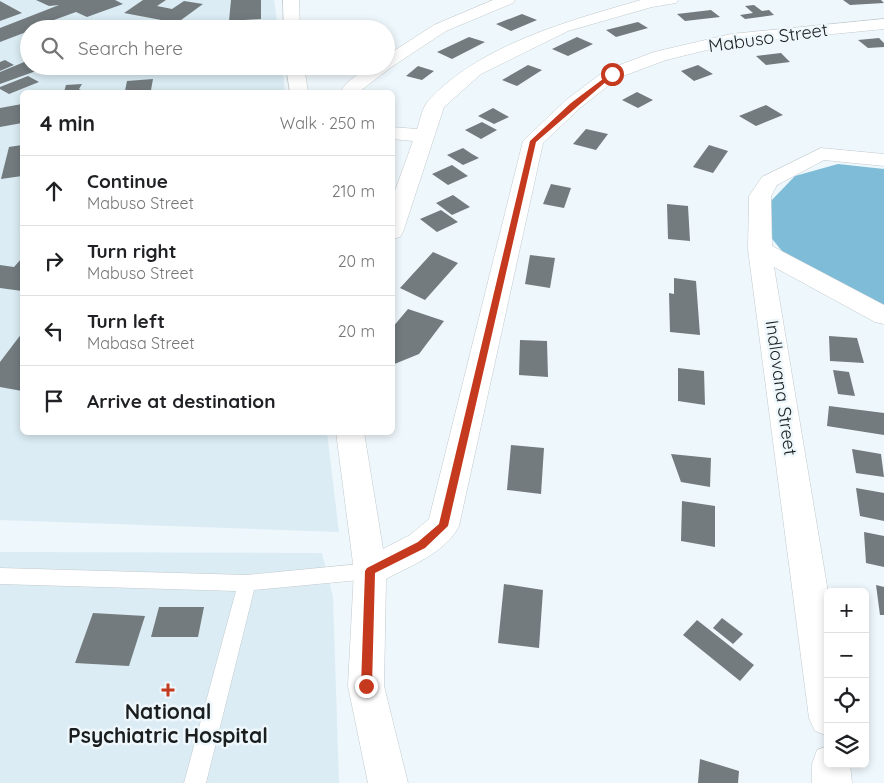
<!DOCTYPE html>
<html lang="en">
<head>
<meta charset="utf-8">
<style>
	:root { --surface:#fff; --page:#f6f6f6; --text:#202124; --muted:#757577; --line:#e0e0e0 }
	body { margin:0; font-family:Quicksand,sans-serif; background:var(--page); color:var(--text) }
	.controls { position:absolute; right:15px; bottom:15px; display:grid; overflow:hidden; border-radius:8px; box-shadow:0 2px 8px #0003 }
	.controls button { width:45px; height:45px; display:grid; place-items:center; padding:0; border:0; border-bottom:1px solid var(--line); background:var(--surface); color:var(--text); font:25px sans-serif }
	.stop { position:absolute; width:15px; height:15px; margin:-11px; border:4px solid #c53a1e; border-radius:50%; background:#fff }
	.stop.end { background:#c53a1e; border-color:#fff; box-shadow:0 1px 5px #0008 }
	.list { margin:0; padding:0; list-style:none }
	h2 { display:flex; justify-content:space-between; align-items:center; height:65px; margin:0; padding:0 20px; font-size:21px }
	h2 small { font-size:16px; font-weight:400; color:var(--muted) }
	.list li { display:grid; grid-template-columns:32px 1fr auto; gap:15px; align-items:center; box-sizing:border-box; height:70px; padding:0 20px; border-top:1px solid var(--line) }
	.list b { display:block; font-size:19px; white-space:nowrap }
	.list p { margin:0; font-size:16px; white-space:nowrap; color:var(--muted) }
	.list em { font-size:16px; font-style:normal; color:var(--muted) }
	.icon { flex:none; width:28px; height:28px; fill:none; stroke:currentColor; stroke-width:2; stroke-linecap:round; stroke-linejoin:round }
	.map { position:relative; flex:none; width:884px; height:783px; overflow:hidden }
	.search { position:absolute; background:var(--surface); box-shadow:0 2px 8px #0003; left:20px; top:20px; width:375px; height:55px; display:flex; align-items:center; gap:12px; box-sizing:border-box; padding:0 18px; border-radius:28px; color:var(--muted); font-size:19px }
	.panel { position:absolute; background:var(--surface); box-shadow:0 2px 8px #0003; left:20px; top:90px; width:375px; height:345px; border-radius:8px }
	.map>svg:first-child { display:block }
</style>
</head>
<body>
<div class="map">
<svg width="884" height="783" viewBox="0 0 884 783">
	<rect width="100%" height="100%" fill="#eef7fb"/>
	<path fill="#dbecf4" d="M0,0H274L278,29H29V66H282L285,92H22V432L327,433L339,532L0,520Z
		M0,552L322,553L333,597L339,783H0Z"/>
	<path fill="#7ebcd8" d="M838,164L884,169V313L795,267L769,235L770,202L795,176Z"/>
	<path fill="#737b7f" d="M36,0H115L123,4L87,17L76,12L29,29V31L0,42V28L59,5L49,6Z
		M143,0H166L157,6L172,9L184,1L203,4L177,23L124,13Z
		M231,0H261V19L229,21Z
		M843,0H881L884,3L850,5Z
		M0,1L22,13L0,21Z
		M754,5L762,11L769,10L774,15L745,19L740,15L753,13L745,6Z
		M711,10L720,17L685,21L677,14Z
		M522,14L537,20L511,31L496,24Z
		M638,22L648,28L616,37L606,30Z
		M122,24L131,29H108V28Z
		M469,37L485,42L452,59L437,52Z
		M577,37L593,44L568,56L552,49Z
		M879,38L884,43V47L868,48L858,40Z
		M781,53L790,62L766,65L756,56Z
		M5,60L14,65L0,71V62Z
		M29,60V66H50L0,84V72Z
		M528,65L542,70L517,86L502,80Z
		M698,65L713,74L694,81L681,71Z
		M418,66L434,71L422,80L406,76Z
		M28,76L39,82L9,94L0,89V87Z
		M153,79L151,90L125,91L127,81Z
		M82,84L79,89L85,92H64L66,85Z
		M637,92L653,100L638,108L622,100Z
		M22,104V123L0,127V108Z
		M766,105L783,115L756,126L739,116Z
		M493,108L500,112L509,117L494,124L478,116Z
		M482,122L497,130L481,139L465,130Z
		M586,129L608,134L596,150L573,144Z
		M22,145V176L1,179L9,147Z
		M709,145L728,151L713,173L693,167Z
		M463,148L472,154L479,158L463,165L447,155Z
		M452,165L468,176L448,185L432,174Z
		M551,184L571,188L564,208L543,204Z
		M453,195L470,207L452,215L436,203Z
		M667,204L688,206L690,241L668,239Z
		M441,210L458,222L437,232L420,219Z
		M433,252L458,263L425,300L400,288Z
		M530,255L555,258L550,288L525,284Z
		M22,258V291L0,288V265L14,267Z
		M674,278L696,281L700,335L670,332L669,293L674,294Z
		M408,309L444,321L419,354L392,365V328Z
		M22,333V391L0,387V362Z
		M829,336L857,338L864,363L830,361Z
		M520,340L547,341L548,377L519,375Z
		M678,368L704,371L705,405L678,401Z
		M833,370L849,372L855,396L838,394Z
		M829,406L884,413V435L827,426Z
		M511,445L544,448L541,494L507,490Z
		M852,449L881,454L884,477L856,473Z
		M671,454L711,458L710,487L681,482Z
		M856,488L884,493V521L860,516Z
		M682,501L715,506V547L681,541Z
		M864,532L884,536V567L866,563Z
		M504,584L543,590L539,648L498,643Z
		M876,585L884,587V615H880Z
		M159,607H204L198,637H151Z
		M93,613L145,616L129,666L75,663Z
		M722,618L743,634L733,644L713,628Z
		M697,620L754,665L740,681L683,635Z
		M700,759L739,771L738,783H698Z"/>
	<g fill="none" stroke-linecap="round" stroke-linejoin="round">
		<defs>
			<path id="service" d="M370,563L376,565L379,571L376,577L370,579L254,590L206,783H184L236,591L0,584V568L247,575Z"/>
			<path id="minor" d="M283,0H299L300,29H284Z
				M493,0H515L513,3L446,31L390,68L359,92H340C351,76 368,66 386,66V56L434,25Z
				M641,0H678L676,3L652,7L568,31L481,74L444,107L403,232L400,237L392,239V199L413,141L392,139V127L417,129C420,121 422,108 428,101C479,45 571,20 641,0Z
				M884,19V29L731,44L666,60L618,78L580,108L543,143L459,526C445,553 412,565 386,579L384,686L408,783H368L348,686L354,571L336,432H364L383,549L410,535L429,519L523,141L566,100L606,70L654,52L731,34Z
				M286,66H304L308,92H290Z
				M821,148L884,154V166L824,160L777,185L771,196L772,246L884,305V324L875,322L774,267L828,592V736L815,731L809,718L748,249L749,196L762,177Z
				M828,746V764H850L852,783H812V764L817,750Z"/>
		</defs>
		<use href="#service" stroke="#c2cace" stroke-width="1"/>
		<use href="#minor" stroke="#c2cace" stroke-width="1"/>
		<use href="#service" fill="#fff" fill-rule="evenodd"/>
		<use href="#minor" fill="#fff" fill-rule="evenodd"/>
	</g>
	<path fill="#c53a1e" d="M611,73L615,74L536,142L448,526L425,548L375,573L372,686L366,692L361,686L365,571L367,568L418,542L439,524L530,141L571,103Z"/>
	<path fill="#c53a1e" stroke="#eef7fb" stroke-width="2" d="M165.5 682.5h5v5h5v5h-5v5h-5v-5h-5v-5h5z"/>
	<g text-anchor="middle" stroke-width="5" stroke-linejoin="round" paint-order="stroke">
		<g font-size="18" fill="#1b1e1f" stroke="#eef7fb">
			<text transform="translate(768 38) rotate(-8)" y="6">Mabuso Street</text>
			<text transform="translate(781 388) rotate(82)" y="6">Indlovana Street</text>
		</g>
		<g font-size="21" font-weight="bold" fill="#1b1e1f" stroke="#eef7fb">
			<text x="168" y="719">National<tspan x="168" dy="24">Psychiatric Hospital</tspan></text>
		</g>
	</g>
</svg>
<div class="controls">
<button>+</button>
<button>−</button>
<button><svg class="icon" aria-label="locate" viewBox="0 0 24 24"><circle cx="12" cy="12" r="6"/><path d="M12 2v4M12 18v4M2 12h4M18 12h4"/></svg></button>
<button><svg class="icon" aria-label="layers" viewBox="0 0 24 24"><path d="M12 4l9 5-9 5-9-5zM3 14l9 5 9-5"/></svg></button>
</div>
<div class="stop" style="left:612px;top:74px"></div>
<div class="stop end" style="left:366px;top:686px"></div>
<div class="search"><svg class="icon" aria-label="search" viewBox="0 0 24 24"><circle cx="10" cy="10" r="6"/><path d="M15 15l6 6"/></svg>Search here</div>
<section class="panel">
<h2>4 min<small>Walk · 250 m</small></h2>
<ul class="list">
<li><svg class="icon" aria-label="ahead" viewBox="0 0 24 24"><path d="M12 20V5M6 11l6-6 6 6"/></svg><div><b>Continue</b><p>Mabuso Street</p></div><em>210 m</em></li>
<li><svg class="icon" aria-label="right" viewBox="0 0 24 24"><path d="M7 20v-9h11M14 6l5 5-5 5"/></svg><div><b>Turn right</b><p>Mabuso Street</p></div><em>20 m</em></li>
<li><svg class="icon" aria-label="left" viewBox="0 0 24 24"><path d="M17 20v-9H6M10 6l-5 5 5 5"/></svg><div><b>Turn left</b><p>Mabasa Street</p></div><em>20 m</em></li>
<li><svg class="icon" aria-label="arrive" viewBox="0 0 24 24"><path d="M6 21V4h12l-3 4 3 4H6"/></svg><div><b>Arrive at destination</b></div></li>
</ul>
</section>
</div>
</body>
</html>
